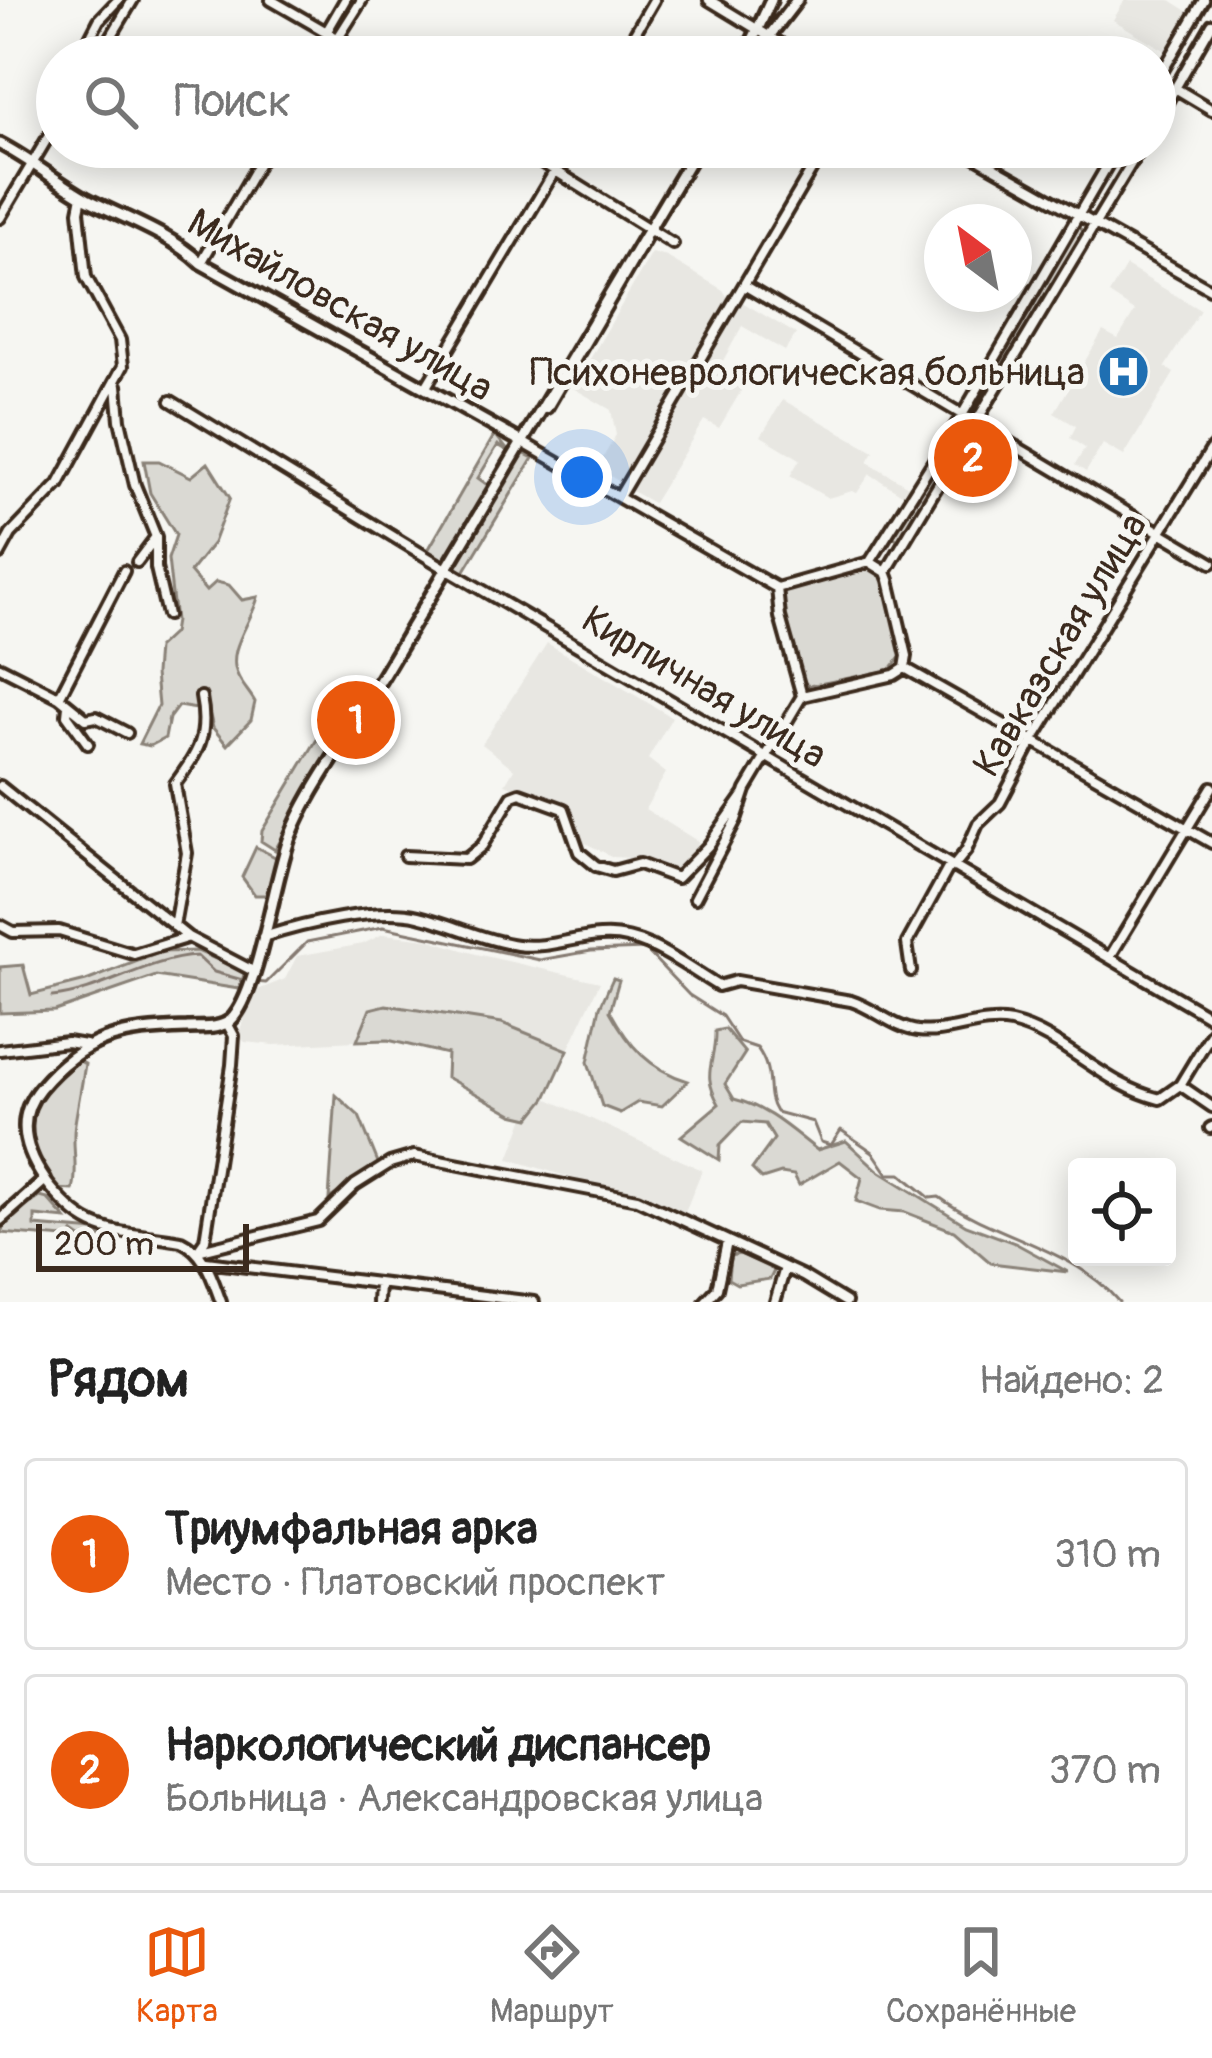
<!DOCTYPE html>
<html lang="ru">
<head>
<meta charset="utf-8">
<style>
	:root { --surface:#fff; --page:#f2f2f2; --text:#222; --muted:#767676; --line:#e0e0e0; --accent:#ea580c }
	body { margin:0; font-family:Pangolin,sans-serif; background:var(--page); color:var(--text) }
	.controls { position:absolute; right:36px; bottom:36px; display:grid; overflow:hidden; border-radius:12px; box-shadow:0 6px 30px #0003 }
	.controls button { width:108px; height:108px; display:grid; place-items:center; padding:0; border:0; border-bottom:3px solid var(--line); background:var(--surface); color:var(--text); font:60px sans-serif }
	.compass { position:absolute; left:924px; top:204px; width:108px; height:108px; border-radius:50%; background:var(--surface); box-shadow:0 6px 30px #0003; rotate:328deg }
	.scale { position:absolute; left:36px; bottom:30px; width:213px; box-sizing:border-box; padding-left:12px; border:6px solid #3b2a1e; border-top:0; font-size:33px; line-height:42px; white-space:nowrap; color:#3b2a1e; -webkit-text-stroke:9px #f6f6f2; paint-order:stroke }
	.you { position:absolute; left:582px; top:477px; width:42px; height:42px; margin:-30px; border:9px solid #fff; border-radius:50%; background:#1a73e8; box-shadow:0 0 0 18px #1a73e833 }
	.badge { display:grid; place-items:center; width:78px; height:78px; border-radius:50%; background:var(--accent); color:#fff; font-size:39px; font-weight:700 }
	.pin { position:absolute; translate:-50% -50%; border:6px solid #fff; box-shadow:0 3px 12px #0006 }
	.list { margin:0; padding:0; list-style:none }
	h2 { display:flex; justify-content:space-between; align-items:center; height:156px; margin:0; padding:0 48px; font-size:51px }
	h2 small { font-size:39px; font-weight:400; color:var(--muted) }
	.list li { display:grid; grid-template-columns:78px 1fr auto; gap:36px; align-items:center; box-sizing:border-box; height:192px; margin:0 24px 24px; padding:0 24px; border:3px solid var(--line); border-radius:12px }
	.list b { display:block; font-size:45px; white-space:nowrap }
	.list p { margin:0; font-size:39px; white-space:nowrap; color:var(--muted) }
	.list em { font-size:39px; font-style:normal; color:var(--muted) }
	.icon { flex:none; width:66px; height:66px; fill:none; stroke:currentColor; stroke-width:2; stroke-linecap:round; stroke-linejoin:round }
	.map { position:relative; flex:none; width:1212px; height:1302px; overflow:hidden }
	.search { position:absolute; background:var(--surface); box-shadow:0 6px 30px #0003; left:36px; right:36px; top:36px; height:132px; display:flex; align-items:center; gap:30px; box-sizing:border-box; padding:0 42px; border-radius:66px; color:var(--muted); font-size:45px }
	.sheet { height:588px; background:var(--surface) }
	nav { display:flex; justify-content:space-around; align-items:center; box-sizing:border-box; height:168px; border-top:3px solid var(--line); background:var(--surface); font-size:33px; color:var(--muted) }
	nav a { display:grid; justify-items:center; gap:6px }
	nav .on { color:var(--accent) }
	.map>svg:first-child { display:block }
</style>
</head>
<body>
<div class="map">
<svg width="1212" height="1302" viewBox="0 0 1212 1302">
	<rect width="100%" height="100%" fill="#f6f6f2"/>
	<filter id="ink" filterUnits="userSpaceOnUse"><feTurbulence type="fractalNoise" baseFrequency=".00833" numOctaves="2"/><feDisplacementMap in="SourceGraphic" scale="24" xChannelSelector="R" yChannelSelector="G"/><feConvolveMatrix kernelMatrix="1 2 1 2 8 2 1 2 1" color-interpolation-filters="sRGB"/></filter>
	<g filter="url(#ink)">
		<path fill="#e8e7e2" d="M1125,0H1170L1189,12L1166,51L1113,20Z
			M652,253L667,257L723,290L728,298L620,482L597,468L616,435L611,410L573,388Z
			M1126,266L1200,310L1165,367L1174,373L1124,456L1103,444L1086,472L1075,465L1085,448L1070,438L1076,426L1054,413L1103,331L1118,339L1135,311L1109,294Z
			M742,302L796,334L785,351L742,326L718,370L744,386L719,428L704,420L653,503L630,490Z
			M783,400L874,451L868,462L908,486L902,494L870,474L857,493L852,491L828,498L790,476L800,459L761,436Z
			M547,643L672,717L648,759L666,773L645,809L699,842L676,876L645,859L613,857L575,838L568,808L505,784L514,769L482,744Z
			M383,934L428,939L476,954L600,982L568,1050L502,1023L386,1005L370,1009L357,1041L274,1045L245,1042L238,1036L253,992L285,979L297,956L363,944Z
			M546,1098L702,1170L685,1212L509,1159L525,1117L530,1118Z"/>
		<path fill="#dad9d3" stroke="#8a8278" stroke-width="3" d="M1076,227L1085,231L976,415L970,410Z
			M955,433L963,438L900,541L890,535Z
			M495,434L508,451L498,445L478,478L489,486L444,561L427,552Z
			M523,453L533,458L464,572L455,567Z
			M144,461H159L191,477L208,463L230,498L213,543L190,572L206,591L216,582L229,585L242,600L258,597C252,622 225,651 238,676C242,685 250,693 255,702L251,720L227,745L213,728L209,711L178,706L169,718L165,738L150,746L139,744L158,706L155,674L157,648L173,633L175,621L168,559L176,535L150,493Z
			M871,567L885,580L902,655L890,670L809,686L799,677L781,601L783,590L855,568Z
			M349,686L357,689L341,724L347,727L275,850L261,841L262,831Z
			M256,847L277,858L267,895H255L242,877Z
			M197,951L245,972L239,989L156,976L55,1011L0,1013V967L23,965L31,995L86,981L161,952Z
			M613,978L619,980L610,1011C629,1046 649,1069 688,1081L662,1106L638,1102L620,1113L602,1106L588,1062L600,1007Z
			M386,1005L502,1023L568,1050L546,1098L530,1118L513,1114L446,1077L447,1054L388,1040L357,1041L370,1009Z
			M725,1029L745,1053L725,1084L734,1099C767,1107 791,1130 817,1150L846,1141L879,1171L966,1225L1015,1243L1068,1272L991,1263L954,1231L905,1212L880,1210L856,1201L862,1178L840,1161L799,1185L794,1175L781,1173L762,1179L752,1169L774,1139L765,1124L742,1122L720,1145L719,1160L681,1136L719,1104C700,1072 716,1064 715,1031Z
			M76,1059L85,1064C82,1084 78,1104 75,1123C71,1146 79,1168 73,1190L55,1189C12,1132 27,1104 76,1059Z
			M336,1095L359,1116L379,1165L329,1199Z
			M40,1197L48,1199L66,1219L35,1216V1226L97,1231L104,1241L82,1239L72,1232L78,1239L0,1233L11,1217Z
			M740,1254L775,1269L770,1279L737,1284L728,1279L730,1256Z"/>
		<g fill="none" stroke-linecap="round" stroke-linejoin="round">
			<path stroke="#857a71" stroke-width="3" d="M255,982L266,983L307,942L383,927L540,960L591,951L645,949L689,995L722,1016L739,1042L757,1048C776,1074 763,1092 776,1112L813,1122L821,1142L831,1145L841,1130L873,1152L888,1174H901L930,1198L939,1197C995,1238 1073,1247 1119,1302
				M52,997C103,992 145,959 197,956L214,972L246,981"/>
			<defs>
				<path id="minor" d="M271,0L370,57
					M709,0L803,57
					M327,43V31L345,0
					M80,57L99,20L118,0
					M99,57L133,0
					M320,57L327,43L338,38L362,0
					M621,57L654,0
					M1155,84L1204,0
					M1175,88L1212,110
					M1155,123L1212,24
					M517,147L673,244
					M958,147L1212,290
					M0,218L57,122
					M201,263L268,147
					M744,285L1212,563
					M117,385L120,420L135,485L156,537V568L167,615
					M426,387L569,147
					M171,401L448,570L1212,1018
					M547,408L645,240
					M524,439L522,442L777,588
					M619,497L825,147
					M0,554L11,534L59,484L123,366L120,340L86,277L79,211L82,196
					M137,562L155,538
					M870,562L961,417L1118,147
					M870,562L886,572L889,580L907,656L905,668L894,675L802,696L780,617L777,588Z
					M886,572L1141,147
					M0,667L59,697L86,719L96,717L127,733
					M905,668L1212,843
					M59,697L124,571
					M68,706L67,715L88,744
					M0,786L188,937L253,971
					M405,856L466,859L482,846L512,796L520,793L564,809L579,852L596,866L613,871L639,864L677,878L708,846L744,795
					M953,867L966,851L978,824L1000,803L1033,740L1212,448
					M695,898L736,820L746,790L802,696
					M0,925L13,932L59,931L134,954L186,938
					M174,926L187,853L175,784C198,752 209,737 201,697
					M263,937C304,924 377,906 419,916C452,924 482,940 517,945C546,949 571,938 600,936C644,932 681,964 718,986L736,981L851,1001C872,1007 894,1028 918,1031C949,1035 980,1017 1011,1023C1064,1035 1104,1086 1160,1099L1180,1085L1212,1032
					M1111,955L1212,787
					M911,971L907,943L950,865
					M0,1050L67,1042L85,1045
					M1180,1085L1212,1107
					M1210,1128L1212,1127
					M45,1180C89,1239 114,1229 181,1241C206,1253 212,1278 221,1302
					M198,1250L205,1240L232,1065L234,1036L227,1023
					M197,1251L318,1221L355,1185L390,1163L414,1156L637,1199L803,1276L846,1302
					M206,1262L534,1302
					M378,1302L379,1284
					M705,1302L717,1289L727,1242
					M775,1302L785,1268"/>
				<path id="major" d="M745,57L771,0
					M753,57L797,0
					M0,144C31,160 57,182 87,199C126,219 169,233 201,263L522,442
					M359,716L698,147
					M340,747L367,739C379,720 380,710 376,689
					M0,1220L45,1180C25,1151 15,1118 40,1088C84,1036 121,1030 187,1028C201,1027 219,1030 231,1020C259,993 274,878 290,837C306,797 332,761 354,725"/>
			</defs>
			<use href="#minor" stroke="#3b2a1e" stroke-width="16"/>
			<use href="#major" stroke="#3b2a1e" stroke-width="18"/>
			<use href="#minor" stroke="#f6f6f2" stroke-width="8"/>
			<use href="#major" stroke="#f6f6f2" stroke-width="9"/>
		</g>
	</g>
	<defs>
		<symbol id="hospital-disc" viewBox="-11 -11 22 22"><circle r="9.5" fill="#1f6fb2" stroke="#f6f6f2"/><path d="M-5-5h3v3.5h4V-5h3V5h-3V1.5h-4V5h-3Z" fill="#fff"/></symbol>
	</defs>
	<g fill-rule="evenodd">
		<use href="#hospital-disc" x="1094" y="342" width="59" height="59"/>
	</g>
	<g text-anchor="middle" stroke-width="10" stroke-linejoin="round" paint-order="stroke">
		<g font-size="39" fill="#3b2a1e" stroke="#f6f6f2">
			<text transform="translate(341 304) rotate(30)" y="14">Михайловская улица</text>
			<text transform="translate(1059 644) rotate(-59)" y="14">Кавказская улица</text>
			<text transform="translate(705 686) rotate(31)" y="14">Кирпичная улица</text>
		</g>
		<g font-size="39" fill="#3b2a1e" stroke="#f6f6f2" text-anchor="end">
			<text x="1085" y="385">Психоневрологическая больница</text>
		</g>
	</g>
</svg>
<div class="controls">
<button><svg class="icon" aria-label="locate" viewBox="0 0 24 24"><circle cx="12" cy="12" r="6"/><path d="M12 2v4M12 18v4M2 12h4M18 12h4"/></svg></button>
</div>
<svg class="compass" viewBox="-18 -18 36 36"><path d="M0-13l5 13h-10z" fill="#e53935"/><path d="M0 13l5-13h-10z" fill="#767676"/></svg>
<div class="scale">200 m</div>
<div class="you"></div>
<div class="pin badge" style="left:356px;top:720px">1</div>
<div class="pin badge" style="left:973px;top:458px">2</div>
<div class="search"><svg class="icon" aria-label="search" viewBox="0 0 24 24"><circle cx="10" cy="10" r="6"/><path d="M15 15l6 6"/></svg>Поиск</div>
</div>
<section class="sheet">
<h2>Рядом<small>Найдено: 2</small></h2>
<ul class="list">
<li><span class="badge">1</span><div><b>Триумфальная арка</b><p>Место · Платовский проспект</p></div><em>310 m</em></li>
<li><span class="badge">2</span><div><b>Наркологический диспансер</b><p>Больница · Александровская улица</p></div><em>370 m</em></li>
</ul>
</section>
<nav>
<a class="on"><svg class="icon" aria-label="map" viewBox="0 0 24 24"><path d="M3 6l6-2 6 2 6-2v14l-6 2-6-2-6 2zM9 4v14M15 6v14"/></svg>Карта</a>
<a><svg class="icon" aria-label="directions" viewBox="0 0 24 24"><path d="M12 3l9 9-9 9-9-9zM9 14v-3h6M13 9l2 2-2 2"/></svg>Маршрут</a>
<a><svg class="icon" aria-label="saved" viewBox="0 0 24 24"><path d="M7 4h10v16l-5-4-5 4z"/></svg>Сохранённые</a>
</nav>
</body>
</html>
